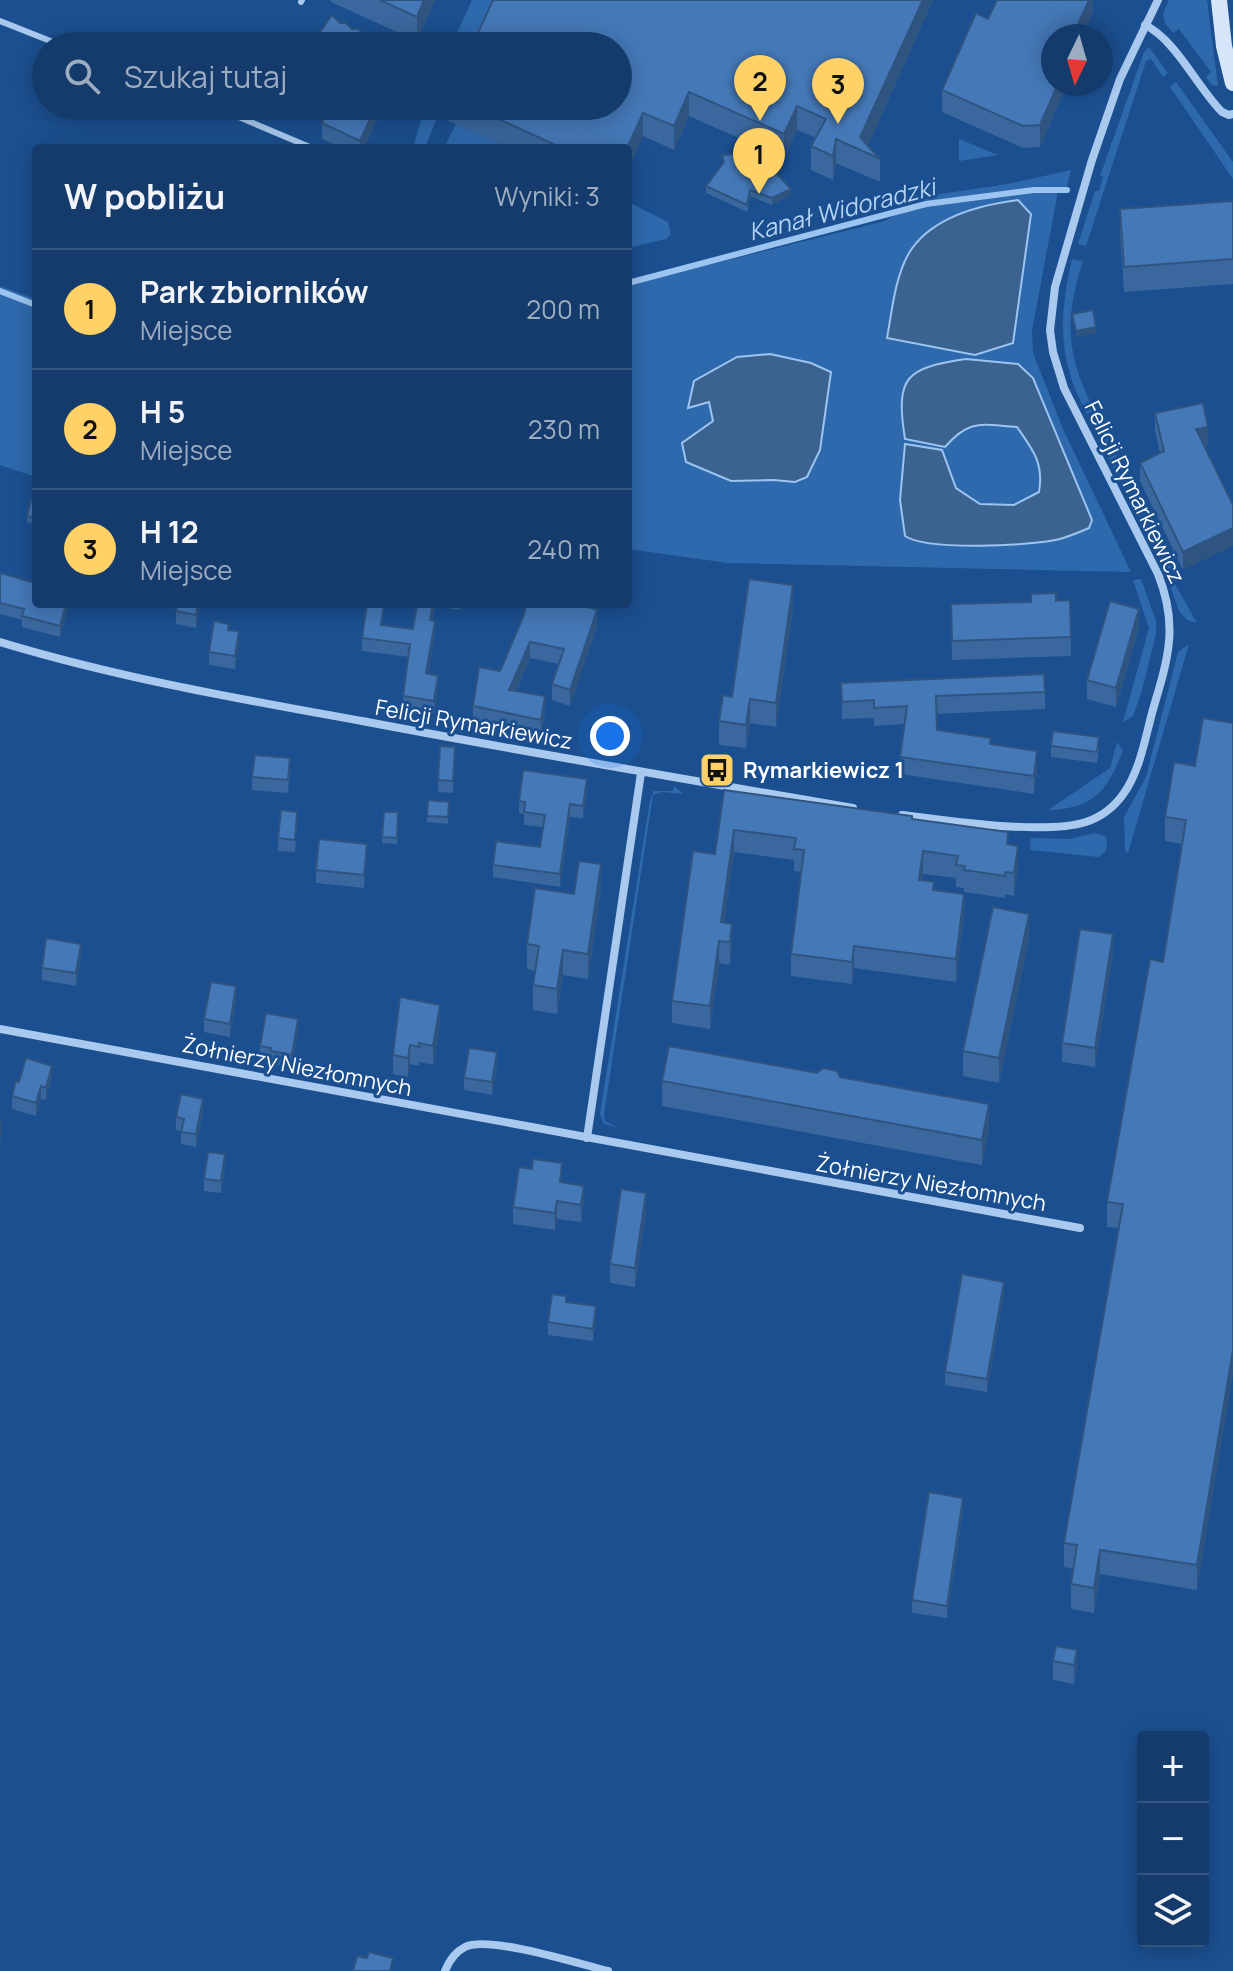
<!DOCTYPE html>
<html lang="pl">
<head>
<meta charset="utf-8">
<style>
	:root { --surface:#143b6b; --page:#1d4271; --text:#f1f3f6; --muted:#9dadc1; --line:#33557e; --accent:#ffd166 }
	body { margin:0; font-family:Manrope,sans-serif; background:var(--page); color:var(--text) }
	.controls { position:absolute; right:24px; bottom:24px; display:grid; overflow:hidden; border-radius:8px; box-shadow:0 4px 20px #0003 }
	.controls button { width:72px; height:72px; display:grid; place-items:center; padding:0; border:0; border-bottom:2px solid var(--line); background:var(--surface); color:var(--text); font:40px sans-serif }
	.compass { position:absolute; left:1041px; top:24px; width:72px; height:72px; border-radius:50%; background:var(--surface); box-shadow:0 4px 20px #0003; rotate:185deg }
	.you { position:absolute; left:610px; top:736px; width:28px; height:28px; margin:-20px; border:6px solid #fff; border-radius:50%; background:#1a73e8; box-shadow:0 0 0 12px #1a73e833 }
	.badge { display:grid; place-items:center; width:52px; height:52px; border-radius:50%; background:var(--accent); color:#111; font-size:26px; font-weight:700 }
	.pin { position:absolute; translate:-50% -66px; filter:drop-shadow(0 2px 4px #0008) }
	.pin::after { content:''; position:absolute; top:42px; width:28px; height:24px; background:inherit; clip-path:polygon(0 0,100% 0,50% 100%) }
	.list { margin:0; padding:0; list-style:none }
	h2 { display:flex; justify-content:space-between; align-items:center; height:104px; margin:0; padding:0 32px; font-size:34px }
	h2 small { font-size:26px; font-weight:400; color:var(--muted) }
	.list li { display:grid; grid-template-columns:52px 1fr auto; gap:24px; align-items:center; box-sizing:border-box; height:120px; padding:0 32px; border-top:2px solid var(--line) }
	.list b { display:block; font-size:30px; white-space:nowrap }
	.list p { margin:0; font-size:26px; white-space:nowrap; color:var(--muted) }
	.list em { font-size:26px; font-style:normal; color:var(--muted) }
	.icon { flex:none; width:44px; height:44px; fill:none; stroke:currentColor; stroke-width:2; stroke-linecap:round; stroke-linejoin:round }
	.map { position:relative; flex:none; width:1233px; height:1971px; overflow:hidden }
	.search { position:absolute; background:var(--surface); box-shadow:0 4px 20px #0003; left:32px; top:32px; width:600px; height:88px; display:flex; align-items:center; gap:20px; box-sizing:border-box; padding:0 28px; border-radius:44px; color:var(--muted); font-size:30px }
	.panel { position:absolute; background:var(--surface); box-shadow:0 4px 20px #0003; left:32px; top:144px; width:600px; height:464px; border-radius:8px }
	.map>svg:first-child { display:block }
</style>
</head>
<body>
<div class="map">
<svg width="1233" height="1971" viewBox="0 0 1233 1971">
	<rect width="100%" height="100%" fill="#1b4f8f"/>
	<path fill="#2e69ad" d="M472,0H503L483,46H451Z
		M1169,0H1207L1218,86L1212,85L1206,77L1211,72L1179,29L1173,33L1165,23L1163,14Z
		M1149,47L1168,73L1163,77L1151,59L1146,61L1086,246L1078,244L1095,191H1099L1103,177L1100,176L1144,52Z
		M1176,82L1233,162V179L1170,87Z
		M425,106H456L449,121L438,115L425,148H413Z
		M456,124L500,144L499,148H444Z
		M959,139L998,155L959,161Z
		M1071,170L1067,186L1058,191L1032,331L1033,353L1063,429L1131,572L728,563L628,549V285L885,221L926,196L1008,184Z
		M628,202L668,222L671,234L666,239L628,248Z
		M1072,259L1083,261C1064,320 1066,354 1094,410L1087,414C1057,360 1059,316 1072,259Z
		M0,286L36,299V477L0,465Z
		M1101,425L1176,573L1175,584L1197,623L1187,620L1179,611L1164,569L1094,430Z
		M1141,579L1156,621V634L1141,694L1133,716L1123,722L1149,628L1133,580Z
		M1189,644L1128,853L1125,851L1124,817L1146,777L1178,652Z
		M1117,742L1123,750C1108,790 1094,809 1048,810L1110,768Z
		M674,786L683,794L662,792L653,795L604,1114L605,1121L618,1128L604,1124L600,1114L650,800L654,791H673Z
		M1094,833L1105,836L1107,840L1106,851L1098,857L1030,850L1031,838L1070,839Z"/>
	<path fill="#3c6290" stroke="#9cc4f0" stroke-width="2" d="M1018,200L1031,214L1013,343L975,355L887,338C892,311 895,277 909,253C931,217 979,205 1018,200Z
		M770,354L811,363L831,372L820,450L807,477L795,482L774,480L731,481L686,462L682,443L713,421L709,402L688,408L694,381L737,357Z
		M966,359L1018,364L1033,378L1092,520L1089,528C1080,532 1070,536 1060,539C1032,546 927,551 905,536L900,500L905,444L942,450L956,488L980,504L1014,505L1039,492C1044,463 1033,450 1017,427C982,425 970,418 945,447L905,439C895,376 906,368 966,359Z"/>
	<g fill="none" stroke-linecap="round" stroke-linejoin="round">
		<path stroke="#9cc4f0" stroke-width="6" d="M628,283L926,204L1034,190H1067
			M0,291L36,305"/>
		<path stroke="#a9c9ee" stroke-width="6" d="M301,2L302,0
			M0,21L63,46
			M213,106L312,148"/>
		<path stroke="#a9c9ee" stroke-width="8" d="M1145,25C1176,40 1197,87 1222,112L1229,115L1233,114
			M0,642C119,678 240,699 362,721C525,752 689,780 853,808
			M902,815C947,821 1045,835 1086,822C1101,817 1115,806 1124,793C1141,769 1146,733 1154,706C1169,656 1178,624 1158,574L1064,388L1053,352L1050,330L1055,287L1092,160L1120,79L1158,0
			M0,1029L1080,1228
			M587,1138L641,773
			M445,1971C449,1961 455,1952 465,1947C488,1935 580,1964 608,1971"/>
		<path stroke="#d6e6fa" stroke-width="16" d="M1219,0L1224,46L1233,83"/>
	</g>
	<path fill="#3a679d" d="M331,0H435L417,41L331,2Z
		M933,0L868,145L880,159V182L836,163L833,180L811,170V146L816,138L797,130L784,158L689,116L674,150L643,136L628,169V148H509L449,121V106H618Z
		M1093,0V13L1053,84H1067L1040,147L1023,148L942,112V90L988,19Z
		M340,23L364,35L388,46H318V35Z
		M330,106H383L364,148H342L322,139V123Z
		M722,155L777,174L791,195L772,205L750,196L747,212L706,193V186L723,163Z
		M1233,201V284L1124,292L1120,234V209Z
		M1155,413L1208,445L1204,446L1183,570L1140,481V463L1160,453L1155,431Z
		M36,501V524L27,522V516Z
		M0,573L69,604L60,637L22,627V620L0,614Z
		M1056,601L1071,637V656L952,660L951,604Z
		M200,604L196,628L176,624V611Z
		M384,604L382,625L413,629L417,604H461L460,610L435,606L432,621L435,634L428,674L438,688L434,714L403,709V696L409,657L362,651V638Z
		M526,604H589L588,608L597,626L570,706L552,700V684L559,664L530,658L516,691L545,712L541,736L473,722V706L500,671L524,615Z
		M793,609L776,727L750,723L746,748L719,745V721L732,697Z
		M1139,628L1116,707L1087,699V680Z
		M229,630L239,644L235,669L209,665V652Z
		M841,683L1045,692V709L937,714V730L991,744L1037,769L1034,794L900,774V757L905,724L874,726V718L842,719Z
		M1203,718L1197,1590L1100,1574L1094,1613L1071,1609V1584L1073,1569L1064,1567V1543L1119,1228L1107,1227V1202L1163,962L1182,844L1165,841V817L1195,766Z
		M1051,746L1099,749L1097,763L1051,757Z
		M455,760L453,793L438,792V780Z
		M290,771L288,793L252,790V777Z
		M724,790L912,819L1008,844L1018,868L1014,896L1005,894V898L964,892V888L956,887V878L923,874L922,881L964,916L956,982L854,968L852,984L791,976V954L802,872L794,871V860L734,852L724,923L732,946L730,965L719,963L710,1029L672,1023V1001L715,854Z
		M587,792L583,818L570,817L560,887L493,877V865L540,847L543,827L524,825V814L519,813V801Z
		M428,800L449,802L448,824L427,822Z
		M384,812H398L397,844L382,843Z
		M297,825L295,852L278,851V838Z
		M367,856L364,888L316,883V870Z
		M601,889L588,979L563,975L557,1014L533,1010V985L535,971L527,969V944L574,894Z
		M1029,939L999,1083L963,1076V1051Z
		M1113,953L1095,1067L1062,1062V1043Z
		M81,957L76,986L42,980V968Z
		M236,999L230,1037L204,1032V1019Z
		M440,1024L433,1065L419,1062V1066L410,1064L408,1077L393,1074V1055Z
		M298,1031L292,1067L271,1064V1060L260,1059V1046Z
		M497,1065L492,1095L464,1090V1078Z
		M817,1073L840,1077L989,1129L982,1165L662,1106V1081Z
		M52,1078L46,1100L41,1099L36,1116L12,1109V1096L19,1082Z
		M203,1112L196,1147L181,1144V1131L176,1130V1117Z
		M225,1167L221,1193L204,1191V1179Z
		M532,1169L562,1183L584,1203L581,1222L557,1219L555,1230L513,1224V1207Z
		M646,1212L635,1287L610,1283V1264Z
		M1004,1294L987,1392L945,1385V1372Z
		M566,1302L596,1319L593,1341L548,1335V1322Z
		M963,1511L947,1618L912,1613V1600Z
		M1077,1650V1669L1074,1684L1053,1680V1661Z"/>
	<path fill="#305480" d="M424,0H435L417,41V17Z
		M923,0H933L865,152L860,137Z
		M1089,0H1093V13L1083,36H1073Z
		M1058,84H1067L1040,147V125Z
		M689,92V116L674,150V126Z
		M376,106H383L364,148H360V141Z
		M797,106V130L784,158V134Z
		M643,113V136L628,169V148H627Z
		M836,139V163L833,180V156Z
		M791,189V195L772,205V198Z
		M1096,327V333L1076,338V331Z
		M1208,427V445L1196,447V429Z
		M1233,528V546L1183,570V552Z
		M793,585V609L776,727V703Z
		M66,604H69L60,637V626Z
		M198,604H200L196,628V615Z
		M433,604H435L430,633V620Z
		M1139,609V628L1116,707V688Z
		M597,610V626L570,706V690Z
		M435,621V634L426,686V673Z
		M239,631V644L235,669V656Z
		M530,642V658L509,706V690Z
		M438,676V688L434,714V701Z
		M545,696V712L541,736V720Z
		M750,699V723L746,748V725Z
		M1037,751V769L1034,794V776Z
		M587,779V792L583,818V806Z
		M570,804V817L560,887V874Z
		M734,830V852L721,944V922Z
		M367,844V856L364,888V875Z
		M1018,846V868L1014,896V873Z
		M923,851V874L919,903V880Z
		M601,864V889L588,979V954Z
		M964,894V916L956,982V959Z
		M1029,914V939L999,1083V1058Z
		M732,924V946L730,965V942Z
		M1113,934V953L1095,1067V1048Z
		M719,941V963L710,1029V1006Z
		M81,944V957L76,986V973Z
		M854,946V968L852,984V962Z
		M563,950V975L557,1014V989Z
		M236,986V999L230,1037V1024Z
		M440,1005V1024L433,1065V1046Z
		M298,1019V1031L292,1067V1055Z
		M410,1045V1064L408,1077V1058Z
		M497,1052V1065L492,1095V1082Z
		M52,1066V1078L46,1100V1088Z
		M41,1086V1099L36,1116V1103Z
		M203,1099V1112L196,1147V1134Z
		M989,1104V1129L982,1165V1140Z
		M2,1117V1134L0,1144V1126Z
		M225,1154V1167L221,1193V1181Z
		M584,1186V1203L581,1222V1205Z
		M646,1193V1212L635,1287V1268Z
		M557,1201V1219L555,1230V1213Z
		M1004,1282V1294L987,1392V1379Z
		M596,1306V1319L593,1341V1329Z
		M1233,1350V1375L1197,1590V1565Z
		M963,1498V1511L947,1618V1606Z
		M1100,1550V1574L1094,1613V1588Z
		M1077,1650V1669L1074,1684V1665Z"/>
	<path fill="#4478b7" stroke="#305480" stroke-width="2" d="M380,0H424L417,17Z
		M493,0H923L860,137L880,159L836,139L833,156L811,146L826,119L797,106L784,134L689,92L674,126L643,113L627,148H562L470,106H618V46H472Z
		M997,0H1089L1073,36H1053V84H1058L1040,125L1023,126L942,90L976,13L988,19Z
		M332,15L340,23H346L352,29H358L364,35H372L378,41L384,40L388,46H342L318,35Z
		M330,106H376L360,141L322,123Z
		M765,152L777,167L775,172L791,189L772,198L750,190L747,205L706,186L724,162L722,155Z
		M1233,201V259L1124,267L1120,209Z
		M1093,310L1096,327L1076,331L1072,314Z
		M1203,403L1208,427L1196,429L1233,505V528L1183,552L1140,463L1164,451L1155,413Z
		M31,500L36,501V518L27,516Z
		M35,571L36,604H66L60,626L22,616L24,609L0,603V573L32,582Z
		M749,579L793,585L776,703L750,699L746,725L719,721L723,695L732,697Z
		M1056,593V601L1070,600L1071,637L952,641L951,604L1031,602V594Z
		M1110,601L1139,609L1116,688L1087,680Z
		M177,604H198L196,615L176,611Z
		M367,604H384L381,625L413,629L417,604H433L430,620L435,621L426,673L438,676L434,701L403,696L410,644L362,638Z
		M526,604H584V606L597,610L570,690L552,684L564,649L530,642L509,690L545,696L541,720L473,706L479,667L500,671L524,615Z
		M214,621L229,624L228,630L239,631L235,656L209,652Z
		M1044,674L1045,692L936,696L937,730L991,738L990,744L1037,751L1034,776L900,757L907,706L874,708V700L842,702L841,683Z
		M1203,718L1233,723V1350L1197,1565L1100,1550L1094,1588L1071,1584L1077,1545L1064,1543L1123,1204L1107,1202L1150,959L1163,962L1186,820L1165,817L1174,762L1195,766Z
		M1053,731L1099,737L1097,752L1051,746Z
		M440,746L455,747L453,781L438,780Z
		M255,755L290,758L288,780L252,777Z
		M523,770L587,779L583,806L570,804L560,874L493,865L496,841L540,847L545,815L524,812L525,802L519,801Z
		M724,790L912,816V819L1008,832L1007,844L1018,846L1014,873L1005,872V876L964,870L965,866L956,865L958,856L923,851L919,880L934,882L933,890L964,894L956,959L854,946L852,962L791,954L804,850L794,849L796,838L734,830L721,922L732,924L730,942L719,941L710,1006L672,1001L693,851L715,854Z
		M428,800L449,802L448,817L427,816Z
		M281,810L297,812L295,840L278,838Z
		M384,812H398L397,838L382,837Z
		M319,839L367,844L364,875L316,870Z
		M579,861L601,864L588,954L563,950L557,989L533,985L539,946L527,944L535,888L574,894Z
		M993,907L1029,914L999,1058L963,1051Z
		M1080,929L1113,934L1095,1048L1062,1043Z
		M46,938L81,944L76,973L42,968Z
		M211,982L236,986L230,1024L204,1019Z
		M400,997L440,1005L433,1046L419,1043V1047L410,1045L408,1058L393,1055Z
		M266,1013L298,1019L292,1055L271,1051V1048L260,1046Z
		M669,1046L817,1073L823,1068L837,1071L840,1077L989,1104L982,1140L662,1081Z
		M469,1048L497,1052L492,1082L464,1078Z
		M26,1058L52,1066L46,1088L41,1086L36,1103L12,1096L16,1081L19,1082Z
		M181,1094L203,1099L196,1134L181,1132L184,1119L176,1117Z
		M208,1152L225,1154L221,1181L204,1179Z
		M533,1159L562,1163L560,1182L584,1186L581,1205L557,1201L555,1213L513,1207L519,1167L532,1169Z
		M621,1189L646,1193L635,1268L610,1264Z
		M962,1274L1004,1282L987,1379L945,1372Z
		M552,1294L566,1296V1302L596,1306L593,1329L548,1322Z
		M929,1492L963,1498L947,1606L912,1600Z
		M1056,1646L1077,1650L1074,1665L1053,1661Z
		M369,1952L393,1958L390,1971H353L357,1956L367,1958Z"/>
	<defs>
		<symbol id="bus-square" viewBox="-11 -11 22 22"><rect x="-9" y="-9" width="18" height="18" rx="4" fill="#ffd166" stroke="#1b4f8f"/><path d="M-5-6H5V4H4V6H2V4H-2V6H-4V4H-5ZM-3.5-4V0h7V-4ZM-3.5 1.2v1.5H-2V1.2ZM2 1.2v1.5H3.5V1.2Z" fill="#111"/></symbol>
	</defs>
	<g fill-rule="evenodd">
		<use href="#bus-square" x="697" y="750" width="40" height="40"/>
	</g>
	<g text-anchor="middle" stroke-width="6" stroke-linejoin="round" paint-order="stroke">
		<g font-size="22" fill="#fff" stroke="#1b4f8f">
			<text transform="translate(1135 492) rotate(64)" y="8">Felicji Rymarkiewicz</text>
			<text transform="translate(474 724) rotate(10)" y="8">Felicji Rymarkiewicz</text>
			<text transform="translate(297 1066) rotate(11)" y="8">Żołnierzy Niezłomnych</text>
			<text transform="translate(931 1183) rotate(10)" y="8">Żołnierzy Niezłomnych</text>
		</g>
		<g font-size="22" font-weight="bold" fill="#fff" stroke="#1b4f8f" text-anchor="start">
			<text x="743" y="778">Rymarkiewicz 1</text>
		</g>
		<g font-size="24" font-style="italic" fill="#b5d3f5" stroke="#1b4f8f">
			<text transform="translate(842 210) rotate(-14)" y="8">Kanał Widoradzki</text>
		</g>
	</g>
</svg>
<div class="controls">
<button>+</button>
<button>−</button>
<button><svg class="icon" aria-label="layers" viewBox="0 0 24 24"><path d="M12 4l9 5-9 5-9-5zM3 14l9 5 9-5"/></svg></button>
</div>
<svg class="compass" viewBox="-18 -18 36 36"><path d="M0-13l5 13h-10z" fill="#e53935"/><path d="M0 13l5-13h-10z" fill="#9dadc1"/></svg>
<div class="you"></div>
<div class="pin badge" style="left:759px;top:194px">1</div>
<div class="pin badge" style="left:760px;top:121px">2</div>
<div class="pin badge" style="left:838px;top:124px">3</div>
<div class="search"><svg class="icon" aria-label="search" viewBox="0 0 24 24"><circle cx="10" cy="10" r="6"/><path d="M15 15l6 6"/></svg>Szukaj tutaj</div>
<section class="panel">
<h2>W pobliżu<small>Wyniki: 3</small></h2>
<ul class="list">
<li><span class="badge">1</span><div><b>Park zbiorników</b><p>Miejsce</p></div><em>200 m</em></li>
<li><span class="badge">2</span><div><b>H 5</b><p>Miejsce</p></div><em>230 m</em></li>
<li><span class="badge">3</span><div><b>H 12</b><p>Miejsce</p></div><em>240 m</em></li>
</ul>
</section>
</div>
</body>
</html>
